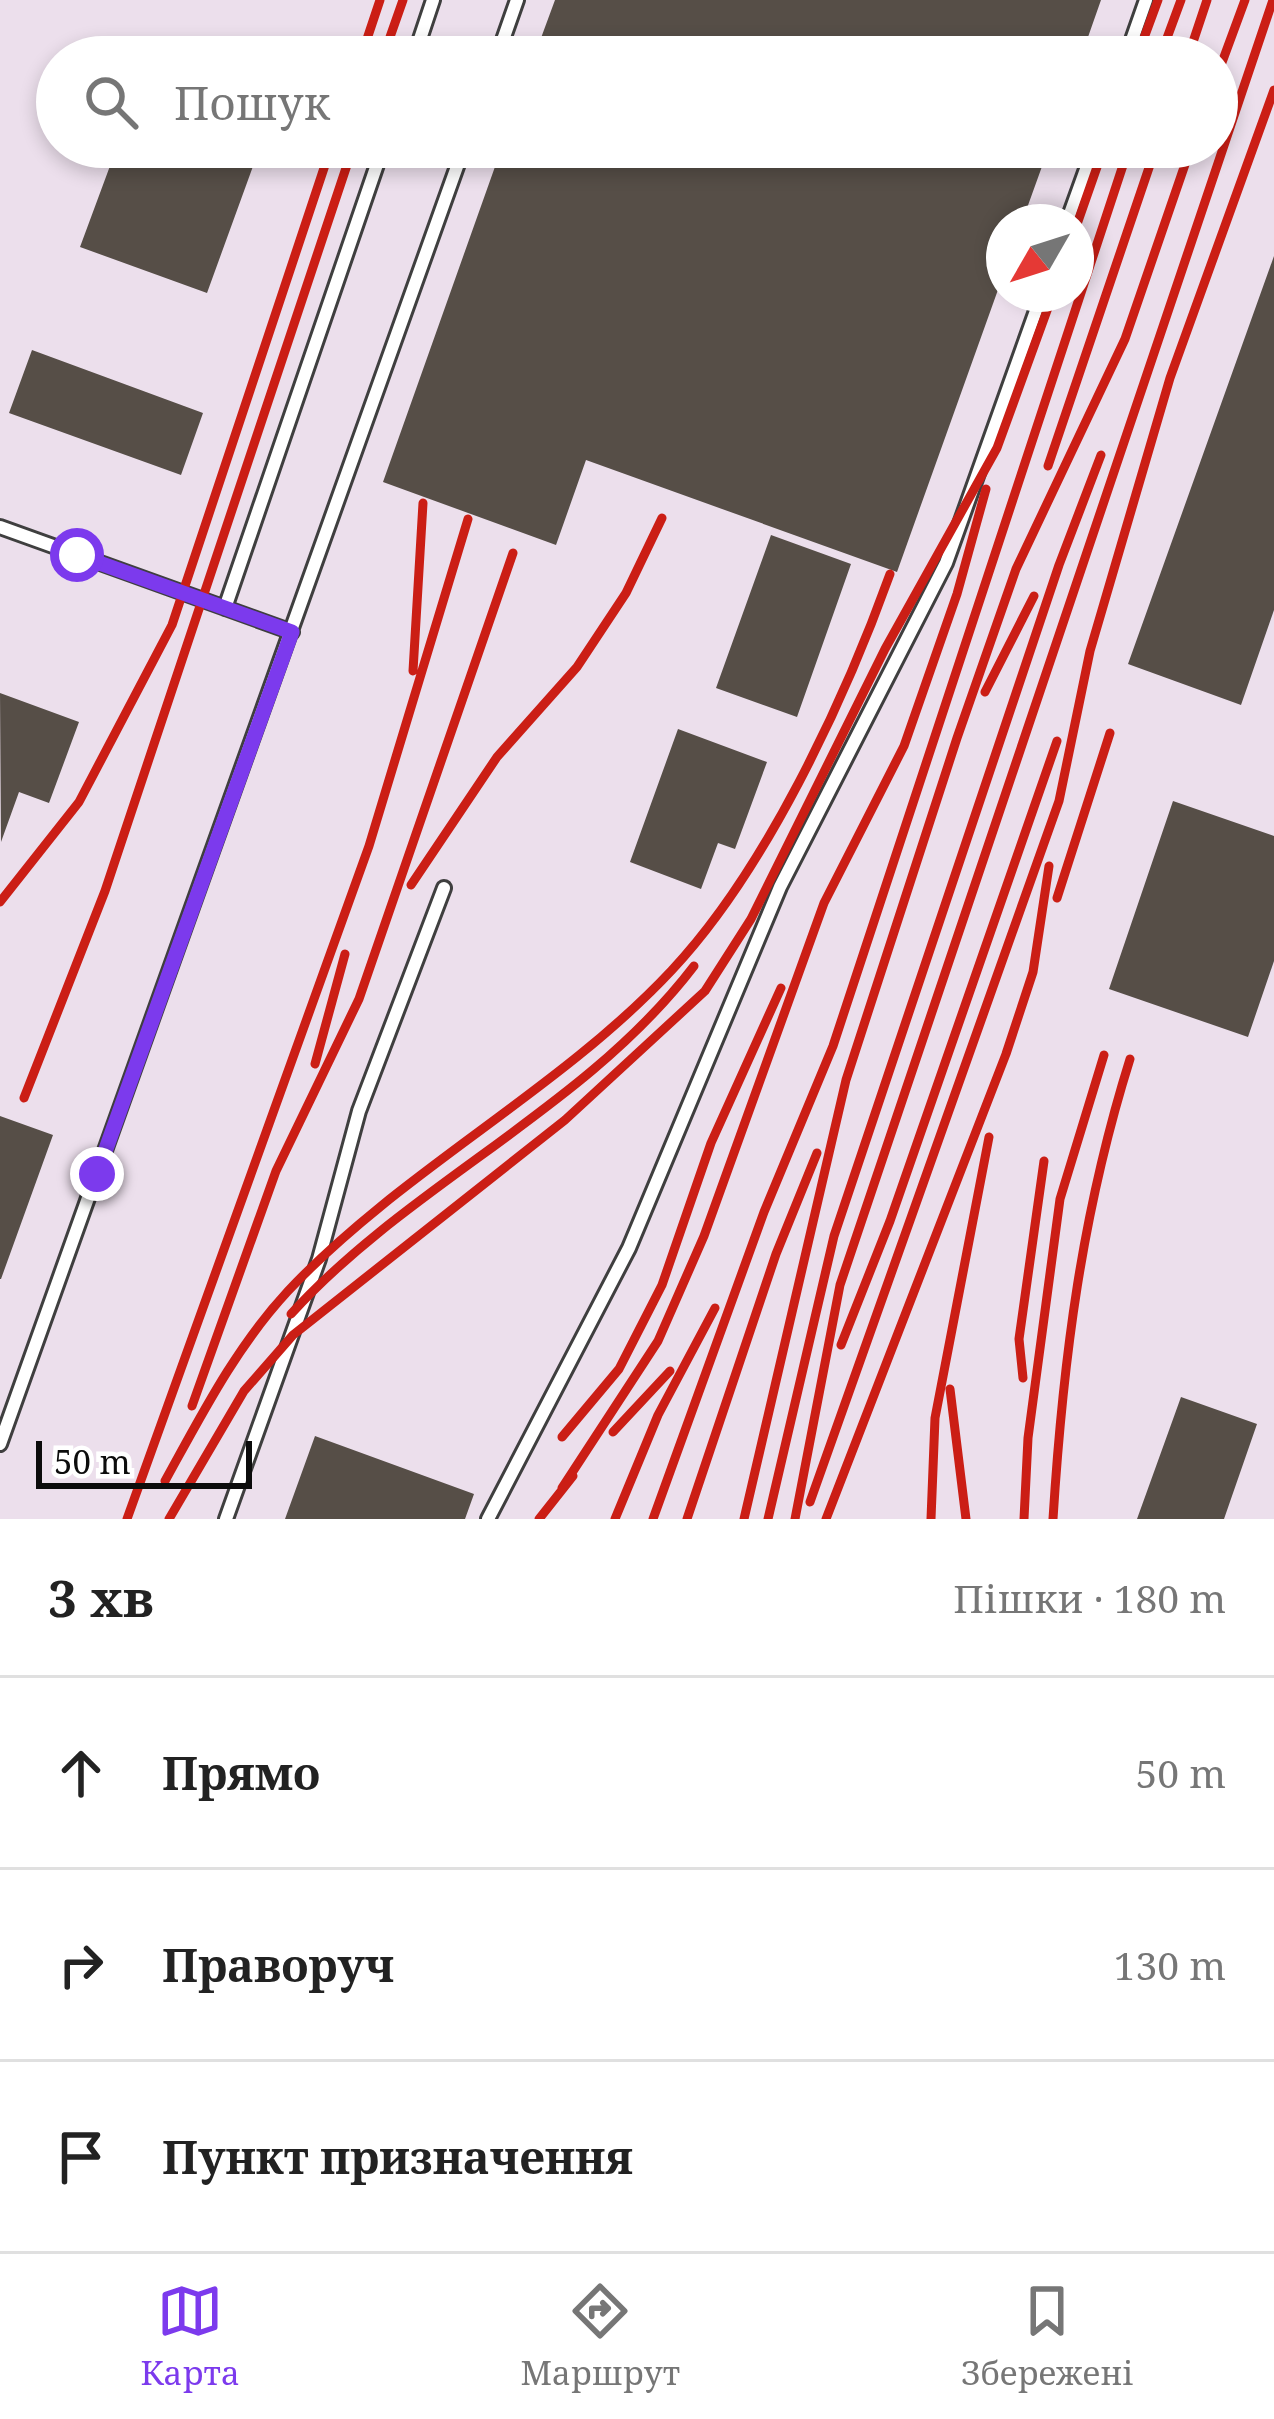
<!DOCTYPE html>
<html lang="uk">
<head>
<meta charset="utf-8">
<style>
	:root { --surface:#fff; --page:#f6f6f6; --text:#222; --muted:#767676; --line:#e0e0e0; --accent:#7c3aed }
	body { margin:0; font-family:"Noto Serif",serif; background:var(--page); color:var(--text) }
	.compass { position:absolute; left:986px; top:204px; width:108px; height:108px; border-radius:50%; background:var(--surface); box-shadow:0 6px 18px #0003; rotate:231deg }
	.scale { position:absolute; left:36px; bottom:30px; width:216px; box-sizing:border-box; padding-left:12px; border:6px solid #0c0c0c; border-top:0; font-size:33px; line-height:42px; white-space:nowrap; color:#0c0c0c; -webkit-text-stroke:9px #fff; paint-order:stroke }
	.stop { position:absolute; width:36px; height:36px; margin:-27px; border:9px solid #7c3aed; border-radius:50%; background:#fff }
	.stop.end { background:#7c3aed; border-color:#fff; box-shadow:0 3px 12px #0008 }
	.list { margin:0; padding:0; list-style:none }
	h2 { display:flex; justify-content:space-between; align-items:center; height:156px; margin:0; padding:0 48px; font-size:51px }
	h2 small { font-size:39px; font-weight:400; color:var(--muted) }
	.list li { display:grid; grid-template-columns:78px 1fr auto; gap:36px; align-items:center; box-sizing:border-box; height:192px; padding:0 48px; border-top:3px solid var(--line) }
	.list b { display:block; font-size:45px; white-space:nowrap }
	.list em { font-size:39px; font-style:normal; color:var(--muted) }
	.icon { flex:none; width:66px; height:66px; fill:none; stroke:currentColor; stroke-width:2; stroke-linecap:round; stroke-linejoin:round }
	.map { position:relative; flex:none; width:1274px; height:1519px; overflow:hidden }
	.search { position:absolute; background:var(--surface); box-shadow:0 6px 18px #0003; left:36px; right:36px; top:36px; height:132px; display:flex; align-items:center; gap:30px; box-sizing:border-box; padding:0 42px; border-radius:66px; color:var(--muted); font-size:45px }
	.sheet { height:732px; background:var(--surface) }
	nav { display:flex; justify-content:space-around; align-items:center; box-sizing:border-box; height:168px; border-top:3px solid var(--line); background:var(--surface); font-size:33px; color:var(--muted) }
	nav a { display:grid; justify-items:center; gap:6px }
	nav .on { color:var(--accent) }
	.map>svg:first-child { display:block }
</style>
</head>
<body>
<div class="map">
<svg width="1274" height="1519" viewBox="0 0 1274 1519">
	<rect width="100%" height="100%" fill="#fffdeb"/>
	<path fill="#ecdfec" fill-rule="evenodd" d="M0,0H1274V1519H0ZM57,57H1217V147H57ZM1004,222H1076V294H1004Z"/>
	<path fill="#564e47" d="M555,0H1101L1081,57H534Z
		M155,44L190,56L189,57H150Z
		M117,147H260L207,293L80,247Z
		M502,147H1049L1022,222H1004V273L897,572L586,460L556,545L383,482Z
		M1274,256V610L1241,705L1128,664Z
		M32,350L203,413L181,475L9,413Z
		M771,535L851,564L797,717L716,688Z
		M0,693L79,722L49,803L19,792L1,842Z
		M678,729L767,762L735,849L718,843L701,889L630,862Z
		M1173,801L1274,836V961L1248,1037L1109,989Z
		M0,1116L53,1135L1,1279H0Z
		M1181,1397L1257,1424L1224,1519H1137Z
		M315,1436L474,1494L465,1519H285Z"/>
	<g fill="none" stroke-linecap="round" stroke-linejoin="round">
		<defs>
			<path id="service" d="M414,57L433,0
				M497,57L517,0
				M1126,57L1146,0
				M1067,222L1094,147
				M0,527L292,632
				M225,608L383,147
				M0,1444L464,147
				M226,1519L319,1259L359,1111L444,888
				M488,1519L629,1248L780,887L946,563L1042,294"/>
		</defs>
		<use href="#service" stroke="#3f3f3f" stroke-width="18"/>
		<use href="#service" stroke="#fff" stroke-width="12"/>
		<path stroke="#cb1e15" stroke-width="9" d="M361,57L380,0
			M383,57L403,0
			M1137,57L1158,0
			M1160,57L1181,0
			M1188,57L1207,0
			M1217,76L1245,0
			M1076,227L1104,147
			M1048,466L1156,147
			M413,671L423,503
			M985,692L1034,596
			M411,885L497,757L577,667L626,593L662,518
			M1057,898L1110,733
			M0,902L79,802L172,625L331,147
			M315,1064L345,954
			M24,1098L105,891L353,147
			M291,1314C410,1183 585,1109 694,966
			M841,1345L890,1221L1057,741
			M1023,1378L1019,1339L1044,1161
			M950,1389L966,1519
			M192,1406L276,1171L359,999L513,553
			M613,1432L670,1371
			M562,1437L619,1369L662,1285L711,1143L781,988
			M165,1481C202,1414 236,1347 288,1291C403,1169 558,1092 672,970C765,871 844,702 890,574
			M562,1488L658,1341L704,1236L824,903L904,746L957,594L986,489
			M810,1502L1059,801L1090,651L1170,378L1274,90
			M127,1519L369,846L468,519
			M169,1519L244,1391L293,1335L565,1120L705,991L751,919L885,649L997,448L1053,294
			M539,1519L573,1476
			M615,1519L658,1415L715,1308
			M653,1519L764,1212L833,1046L1129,147
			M687,1519L776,1254L817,1153
			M744,1519L846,1080L957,738L1016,569L1125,339L1191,147
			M768,1519L834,1236L1059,565L1101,455
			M795,1519L840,1285L1273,0
			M826,1519L1006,1054L1033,972L1049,866
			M931,1519L935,1418L989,1137
			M1024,1519L1028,1438L1060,1199L1104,1055
			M1053,1519C1063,1359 1082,1212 1130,1059"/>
	</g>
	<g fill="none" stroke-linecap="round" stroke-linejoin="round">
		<path stroke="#7c3aed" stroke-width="15" d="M77,555L292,632L97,1174"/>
	</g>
</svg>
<svg class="compass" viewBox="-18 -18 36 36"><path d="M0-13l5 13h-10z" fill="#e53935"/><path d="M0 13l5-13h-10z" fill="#767676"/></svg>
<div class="scale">50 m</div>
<div class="stop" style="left:77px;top:555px"></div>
<div class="stop end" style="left:97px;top:1174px"></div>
<div class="search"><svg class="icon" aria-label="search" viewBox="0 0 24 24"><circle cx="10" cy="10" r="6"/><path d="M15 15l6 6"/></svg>Пошук</div>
</div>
<section class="sheet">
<h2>3 хв<small>Пішки · 180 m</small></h2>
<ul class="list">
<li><svg class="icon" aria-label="ahead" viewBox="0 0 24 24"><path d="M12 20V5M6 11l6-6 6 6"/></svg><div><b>Прямо</b></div><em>50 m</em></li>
<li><svg class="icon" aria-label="right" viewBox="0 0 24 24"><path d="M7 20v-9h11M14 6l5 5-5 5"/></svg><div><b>Праворуч</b></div><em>130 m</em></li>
<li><svg class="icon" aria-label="arrive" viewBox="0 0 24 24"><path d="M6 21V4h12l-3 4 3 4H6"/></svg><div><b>Пункт призначення</b></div></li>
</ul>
</section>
<nav>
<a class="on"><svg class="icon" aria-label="map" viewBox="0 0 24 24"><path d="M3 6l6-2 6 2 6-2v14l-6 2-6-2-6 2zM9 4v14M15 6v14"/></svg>Карта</a>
<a><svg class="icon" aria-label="directions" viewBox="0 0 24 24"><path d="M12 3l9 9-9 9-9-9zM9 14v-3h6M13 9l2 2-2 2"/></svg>Маршрут</a>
<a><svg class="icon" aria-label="saved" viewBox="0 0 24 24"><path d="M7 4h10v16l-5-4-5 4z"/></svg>Збережені</a>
</nav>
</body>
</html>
